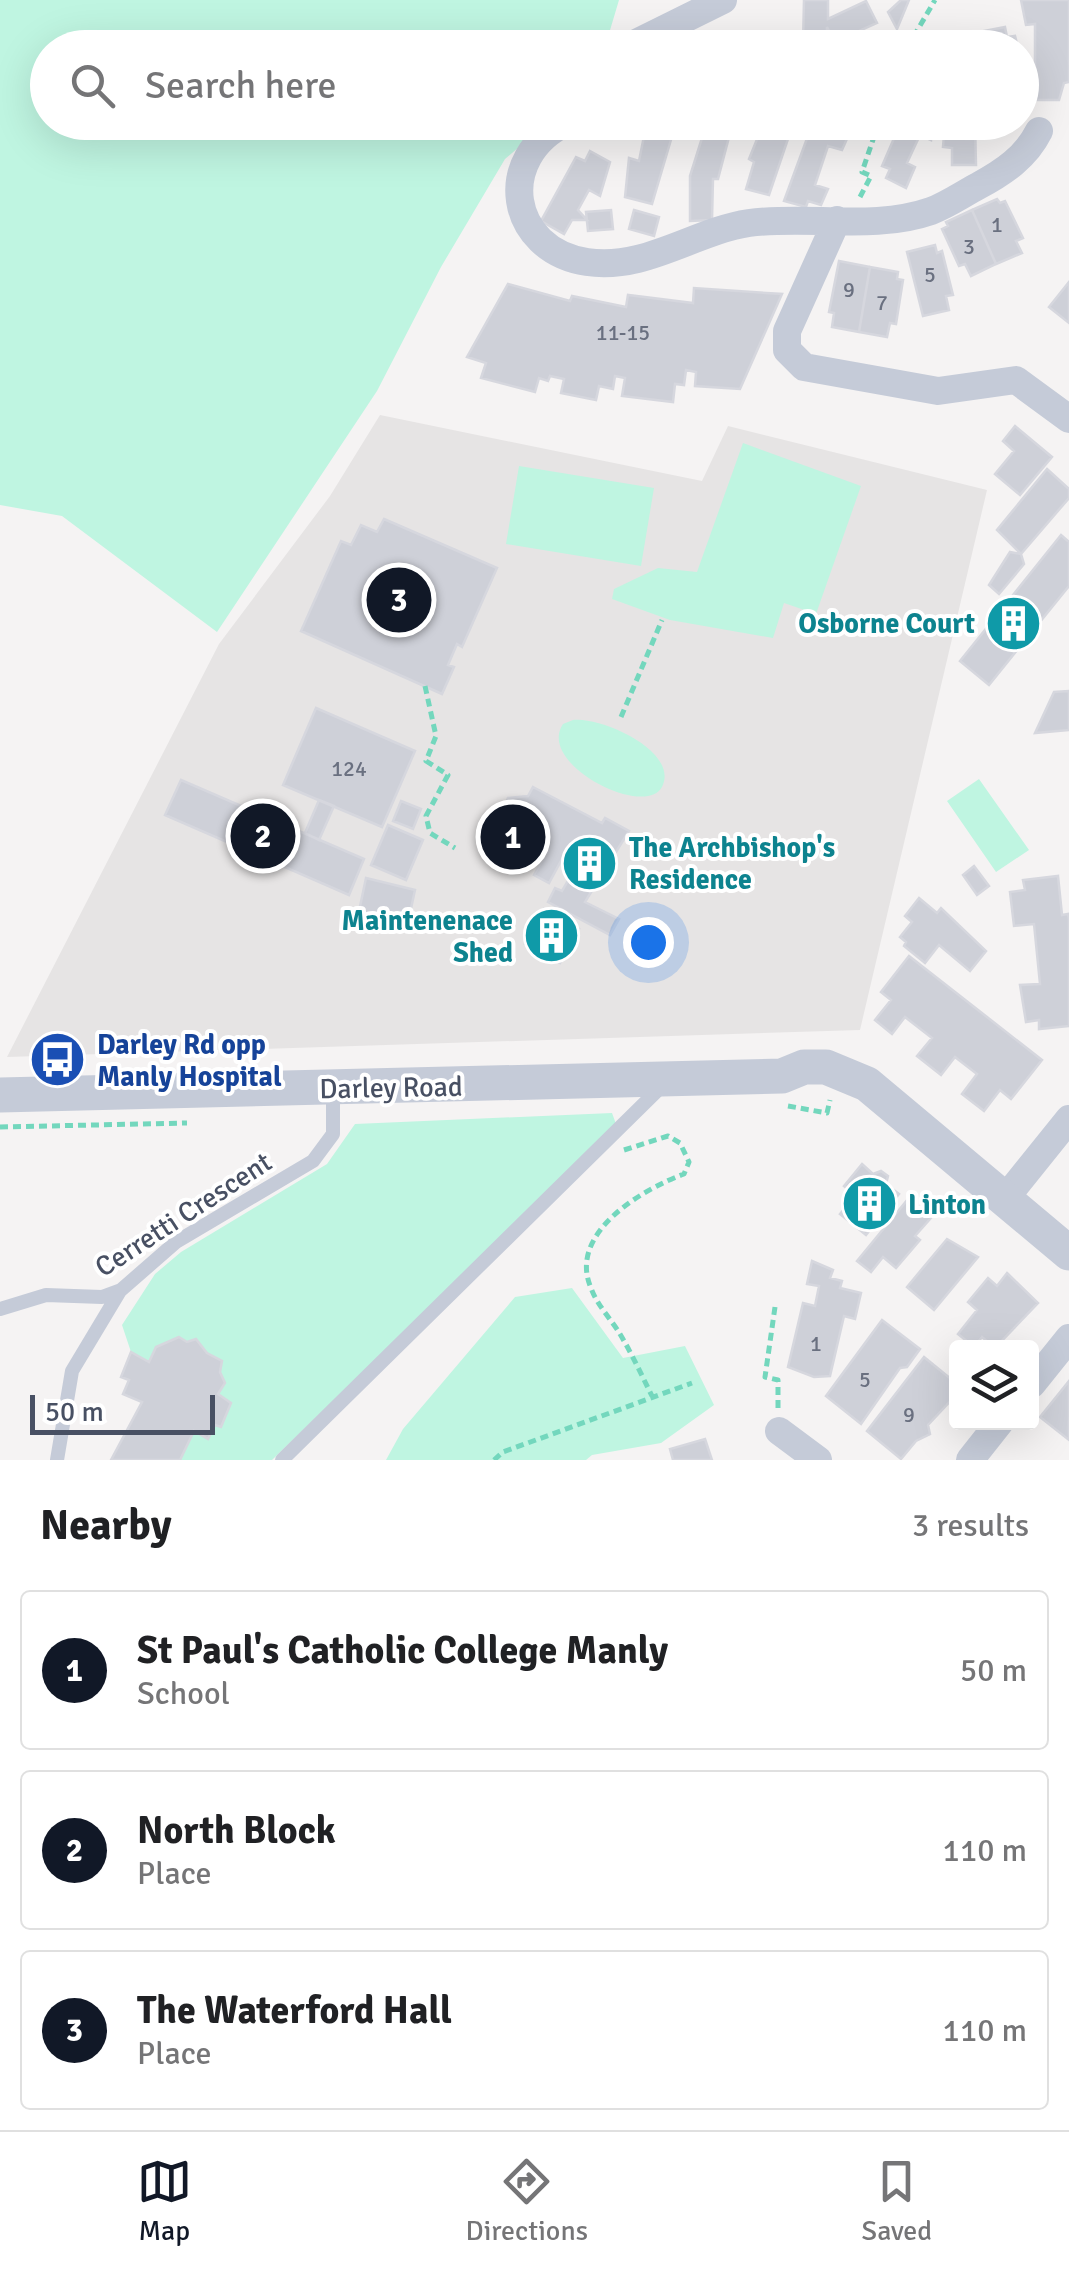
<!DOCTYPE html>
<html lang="en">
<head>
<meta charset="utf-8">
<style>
	:root { --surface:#fff; --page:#f6f6f6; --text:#202124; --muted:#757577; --line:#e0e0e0; --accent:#111827 }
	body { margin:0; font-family:Signika,sans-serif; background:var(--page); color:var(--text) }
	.controls { position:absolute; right:30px; bottom:30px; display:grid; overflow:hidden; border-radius:10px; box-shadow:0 10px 40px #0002 }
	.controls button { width:90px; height:90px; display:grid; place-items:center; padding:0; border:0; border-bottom:2px solid var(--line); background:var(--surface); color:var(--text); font:50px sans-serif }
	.scale { position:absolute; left:30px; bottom:25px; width:185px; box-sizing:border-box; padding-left:10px; border:5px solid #485063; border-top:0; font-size:28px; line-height:35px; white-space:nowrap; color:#485063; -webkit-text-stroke:8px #fff; paint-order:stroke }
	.you { position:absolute; left:648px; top:942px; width:35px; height:35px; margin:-25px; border:8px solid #fff; border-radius:50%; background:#1a73e8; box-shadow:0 0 0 15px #1a73e833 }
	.badge { display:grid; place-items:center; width:65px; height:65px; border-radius:50%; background:var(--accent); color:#fff; font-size:32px; font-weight:700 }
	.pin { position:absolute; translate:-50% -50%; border:5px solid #fff; box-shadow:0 2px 10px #0006 }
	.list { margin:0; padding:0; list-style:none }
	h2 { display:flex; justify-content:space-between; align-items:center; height:130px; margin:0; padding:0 40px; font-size:42px }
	h2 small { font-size:32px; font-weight:400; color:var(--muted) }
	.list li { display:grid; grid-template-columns:65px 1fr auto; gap:30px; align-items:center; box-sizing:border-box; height:160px; margin:0 20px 20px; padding:0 20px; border:2px solid var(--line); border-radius:10px }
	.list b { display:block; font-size:38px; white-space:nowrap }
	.list p { margin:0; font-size:32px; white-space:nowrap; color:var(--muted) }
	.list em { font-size:32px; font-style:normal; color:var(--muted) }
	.icon { flex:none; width:55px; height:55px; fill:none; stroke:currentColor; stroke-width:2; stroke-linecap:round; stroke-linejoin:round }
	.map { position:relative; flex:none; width:1069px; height:1460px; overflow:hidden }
	.search { position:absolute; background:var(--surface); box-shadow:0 10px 40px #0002; left:30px; right:30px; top:30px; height:110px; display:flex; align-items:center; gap:25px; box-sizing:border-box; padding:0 35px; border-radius:55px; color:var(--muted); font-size:38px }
	.sheet { height:670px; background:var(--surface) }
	nav { display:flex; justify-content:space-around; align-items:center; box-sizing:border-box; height:140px; border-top:2px solid var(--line); background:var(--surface); font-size:28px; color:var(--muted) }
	nav a { display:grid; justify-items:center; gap:5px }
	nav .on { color:var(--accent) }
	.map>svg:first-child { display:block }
</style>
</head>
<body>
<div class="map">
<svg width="1069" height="1460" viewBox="0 0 1069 1460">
	<rect width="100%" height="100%" fill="#f5f3f3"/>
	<path fill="#e6e4e4" d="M380,415L702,481L728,426L987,490L860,1030L7,1057L219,644L330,496Z"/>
	<path fill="#bff5e1" d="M0,0H619L605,47L48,48V122L547,123L505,159L441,267L377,391L217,632L62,516L0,505Z
		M743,443L861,486L816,614L784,603L773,638L670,620L612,599L614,589L658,568L697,572Z
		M519,466L654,488L641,566L506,544Z
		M573,720C600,716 680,751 662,787C645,819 536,764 563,724Z
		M979,779L1029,850L996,872L947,801Z
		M612,1113L616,1124L608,1135L272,1460H180L194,1431L208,1439L215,1425L221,1427L231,1404L218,1394L225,1384L220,1372L222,1361L207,1353L197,1339L187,1342L178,1337L156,1347L149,1362L131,1352L122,1325L155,1274L181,1252L327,1164L355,1124Z
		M572,1288L623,1358L685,1346L714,1405L661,1443L592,1455L586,1460H386L403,1429L515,1297Z"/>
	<path fill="#ced0d8" stroke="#d6d7de" stroke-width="2.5" d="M804,0H828V19L866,1L877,23L835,42L827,27V43H803Z
		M901,0H909L897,29L888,12Z
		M1021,0H1069V82L1064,83L1059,100H1035V24L1026,25Z
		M1005,27L1007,37L1015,36L1018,48H977L976,40L984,39V31Z
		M707,122H733L718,179H713L712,220L690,221V176Z
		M764,122H799L796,131L791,130L769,195L746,189L754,162L749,159Z
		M813,122L854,123L842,150L828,146L815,185L828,189L821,205L808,201L806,207L784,201Z
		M901,122H932L931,140L920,135L907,163L915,167L906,188L886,178L890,169L882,166Z
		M945,122H975L976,165H952V148L943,147Z
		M646,126L673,133L652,204L625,197L629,158L639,161Z
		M590,151L610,162L600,196L589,190L578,210L587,220H572L564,234L541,221L576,157L585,161Z
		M997,199L1000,203L1005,201L1023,238L1016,241L1022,253L996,264L972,210Z
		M611,210L613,229L588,231L586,212Z
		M634,210L659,217L654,236L629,229Z
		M972,210L996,264L971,276L965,264L959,266L942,229L948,226L946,222Z
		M935,245L937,253L942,251L953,295L946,296L949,310L923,316L907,252Z
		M839,261L870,267L859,332L832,327L834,313L829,312Z
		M870,267L898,272L897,279L903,280L896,324L890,323L887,337L859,332Z
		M1069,282V323L1049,307Z
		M508,284L570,301L572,296L626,307L628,295L693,303L694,288L782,294L740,389L695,386L696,372L686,370L684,385L675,384L673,402L622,396L625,378L615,376L613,389L599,386L596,400L561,393L564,379L550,376L548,381L539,378L535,392L481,378L486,363L467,357Z
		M1015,426L1052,457L1020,495L995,474L1014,451L1003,441Z
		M1047,469L1069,489V498L1021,554L997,530Z
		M384,519L497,568L462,647L457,644L448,665L454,667L442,694L301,631L341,541L351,545L361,525L377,532Z
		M1061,535L1069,542V586L989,685L960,661Z
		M1010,552L1021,554L1024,564L999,594L989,585Z
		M1069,691V730L1035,733L1054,692Z
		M316,708L415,751L382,827L283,785Z
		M181,780L364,859L349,895L165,815Z
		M533,787L602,823L605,818L629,831L585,902L619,919L610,935L548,902L555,888L562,891L576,867L562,859L549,883L534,875L548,850L538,845L543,836L534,832L531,838L507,825L502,811L508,798L528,796Z
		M319,800L334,806L319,840L305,833Z
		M401,801L421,809L413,829L393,821Z
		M388,825L423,840L406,880L371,865Z
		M974,866L989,886L977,895L963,875Z
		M1058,876L1062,915L1068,914L1069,919V1026L1039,1029V1020L1026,1022L1020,985L1040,984L1034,924L1014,926L1010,892L1025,890L1023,880Z
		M366,878L415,890L407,927L358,916Z
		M919,898L937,913L941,908L986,951L970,971L939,945L925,963L904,946L906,942L900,937L912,922L905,916Z
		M544,909L579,929L560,963L525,944Z
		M909,956L1042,1060L1011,1099L1000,1090L984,1111L962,1094L977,1074L955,1057L941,1075L917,1056L932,1038L905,1017L892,1034L875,1020L891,1000L881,992Z
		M862,1164L873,1174L881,1171L888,1176L886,1184L899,1194L866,1235L840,1214L855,1195L844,1186Z
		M908,1199L931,1218L915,1236L920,1240L896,1268L883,1257L871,1272L857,1261Z
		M947,1239L978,1257L934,1310L907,1287Z
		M812,1261L833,1270L830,1278L842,1281L840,1288L861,1293L855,1319L844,1316L830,1376L814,1377L788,1367L803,1303L815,1306L819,1286L807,1284Z
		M1007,1273L1038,1303L995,1348L982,1337L974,1347L958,1334L977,1310L968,1302L988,1278L997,1286Z
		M882,1320L920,1349L907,1367L900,1368L861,1424L826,1396Z
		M179,1337L187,1342L196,1339L207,1353L222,1361L220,1372L225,1383L218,1394L231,1403L221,1427L215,1425L208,1439L194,1431L180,1460H111L142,1402L123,1394L129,1380L121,1377L131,1352L149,1362L156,1347Z
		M924,1357L956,1383V1395L928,1425L930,1434L916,1441L901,1459L867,1431Z
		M1069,1381V1440L1040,1417Z
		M705,1439L712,1460H673L670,1449Z"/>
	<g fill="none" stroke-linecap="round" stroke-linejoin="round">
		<path stroke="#73d7bd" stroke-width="5" stroke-dasharray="8 5" stroke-linecap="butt" d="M907,48L935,0
			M860,197L871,176L862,172L879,122
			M425,686L436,736L426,761L448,775L426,816L430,833L455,848
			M621,717L662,620
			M788,1106L827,1113L830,1100
			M0,1127L187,1123
			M624,1150L668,1136L680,1143L689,1162L684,1174C643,1189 567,1233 591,1288C597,1305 611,1319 620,1334C632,1354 642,1376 652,1396
			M775,1307L765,1377L778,1380V1408
			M494,1460L503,1452L692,1383"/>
		<path stroke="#c5cbd8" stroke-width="14" d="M0,1309L46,1295L102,1297L121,1290L176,1242L313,1161L333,1134V1089
			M57,1460L72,1371L120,1291
			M282,1460L663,1085"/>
		<path stroke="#c5cbd8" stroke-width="28" d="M626,48L723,0
			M567,122C494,157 508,250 587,262C645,271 695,231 749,223C808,215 874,231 931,211C947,205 963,194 978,186C1004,172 1026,157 1039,131
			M837,220L787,331V350L804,367L938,391L1016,380L1069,419
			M1003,1201L1069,1119
			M1032,1384L1069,1338
			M779,1431L818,1460
			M970,1460L1000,1422"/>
		<path stroke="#c5cbd8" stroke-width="35" d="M0,1095L782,1076L804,1067H826L867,1084L1069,1253"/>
	</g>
	<defs>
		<symbol id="building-disc" viewBox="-11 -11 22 22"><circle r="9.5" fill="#0f9aa8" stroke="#fff"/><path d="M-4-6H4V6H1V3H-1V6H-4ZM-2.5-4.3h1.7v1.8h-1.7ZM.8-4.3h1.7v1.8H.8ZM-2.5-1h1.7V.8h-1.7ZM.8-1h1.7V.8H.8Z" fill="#fff"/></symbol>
		<symbol id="bus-disc" viewBox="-11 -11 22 22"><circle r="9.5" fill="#1a4fb4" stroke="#fff"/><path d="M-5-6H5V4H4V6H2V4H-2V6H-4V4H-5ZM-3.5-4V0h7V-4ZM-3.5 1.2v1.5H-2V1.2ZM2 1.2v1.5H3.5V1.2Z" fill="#fff"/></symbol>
	</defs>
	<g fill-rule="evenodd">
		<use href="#building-disc" x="982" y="592" width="63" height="63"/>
		<use href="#building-disc" x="558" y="832" width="63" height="63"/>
		<use href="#building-disc" x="520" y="904" width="63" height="63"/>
		<use href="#bus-disc" x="26" y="1028" width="63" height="63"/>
		<use href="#building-disc" x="838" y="1172" width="63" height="63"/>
	</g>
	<g text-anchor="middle" stroke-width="8" stroke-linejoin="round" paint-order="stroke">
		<g font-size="22" fill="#6a7080">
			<text x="997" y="232">1</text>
			<text x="969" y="254">3</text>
			<text x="930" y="282">5</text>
			<text x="849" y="297">9</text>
			<text x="882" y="310">7</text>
			<text x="623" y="340">11-15</text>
			<text x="349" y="776">124</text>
			<text x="816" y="1351">1</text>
			<text x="865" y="1387">5</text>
			<text x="909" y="1422">9</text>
		</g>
		<g font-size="28" font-weight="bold" fill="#0d838f" stroke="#fff" text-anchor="end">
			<text x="975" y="633">Osborne Court</text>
			<text x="629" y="857" text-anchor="start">The Archbishop's<tspan x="629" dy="32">Residence</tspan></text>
			<text x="513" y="930">Maintenenace<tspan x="513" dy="32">Shed</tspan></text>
			<text x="908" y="1214" text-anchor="start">Linton</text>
		</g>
		<g font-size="28" font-weight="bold" fill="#164399" stroke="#fff" text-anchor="start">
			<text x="97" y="1054">Darley Rd opp<tspan x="97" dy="32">Manly Hospital</tspan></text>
		</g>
		<g font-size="28" fill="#485063" stroke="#fff">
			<text transform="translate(391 1087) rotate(-1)" y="10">Darley Road</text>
			<text transform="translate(183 1214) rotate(-33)" y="10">Cerretti Crescent</text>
		</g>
	</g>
</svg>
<div class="controls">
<button><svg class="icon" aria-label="layers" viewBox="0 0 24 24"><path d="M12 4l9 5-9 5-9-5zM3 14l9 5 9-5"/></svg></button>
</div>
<div class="scale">50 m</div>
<div class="you"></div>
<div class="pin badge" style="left:513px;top:837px">1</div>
<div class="pin badge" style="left:263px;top:836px">2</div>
<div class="pin badge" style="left:399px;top:600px">3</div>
<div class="search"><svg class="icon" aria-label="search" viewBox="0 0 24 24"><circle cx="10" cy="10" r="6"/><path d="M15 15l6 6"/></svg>Search here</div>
</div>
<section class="sheet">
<h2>Nearby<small>3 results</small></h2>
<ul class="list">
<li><span class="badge">1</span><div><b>St Paul's Catholic College Manly</b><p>School</p></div><em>50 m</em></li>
<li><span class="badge">2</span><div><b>North Block</b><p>Place</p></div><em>110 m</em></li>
<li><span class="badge">3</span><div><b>The Waterford Hall</b><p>Place</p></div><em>110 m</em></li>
</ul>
</section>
<nav>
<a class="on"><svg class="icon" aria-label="map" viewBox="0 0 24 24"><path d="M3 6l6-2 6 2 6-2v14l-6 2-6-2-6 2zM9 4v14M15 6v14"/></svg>Map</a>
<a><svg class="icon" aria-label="directions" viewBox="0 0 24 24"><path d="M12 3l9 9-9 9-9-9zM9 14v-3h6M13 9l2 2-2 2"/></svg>Directions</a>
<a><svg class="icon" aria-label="saved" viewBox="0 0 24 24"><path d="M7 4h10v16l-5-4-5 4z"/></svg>Saved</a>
</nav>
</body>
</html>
